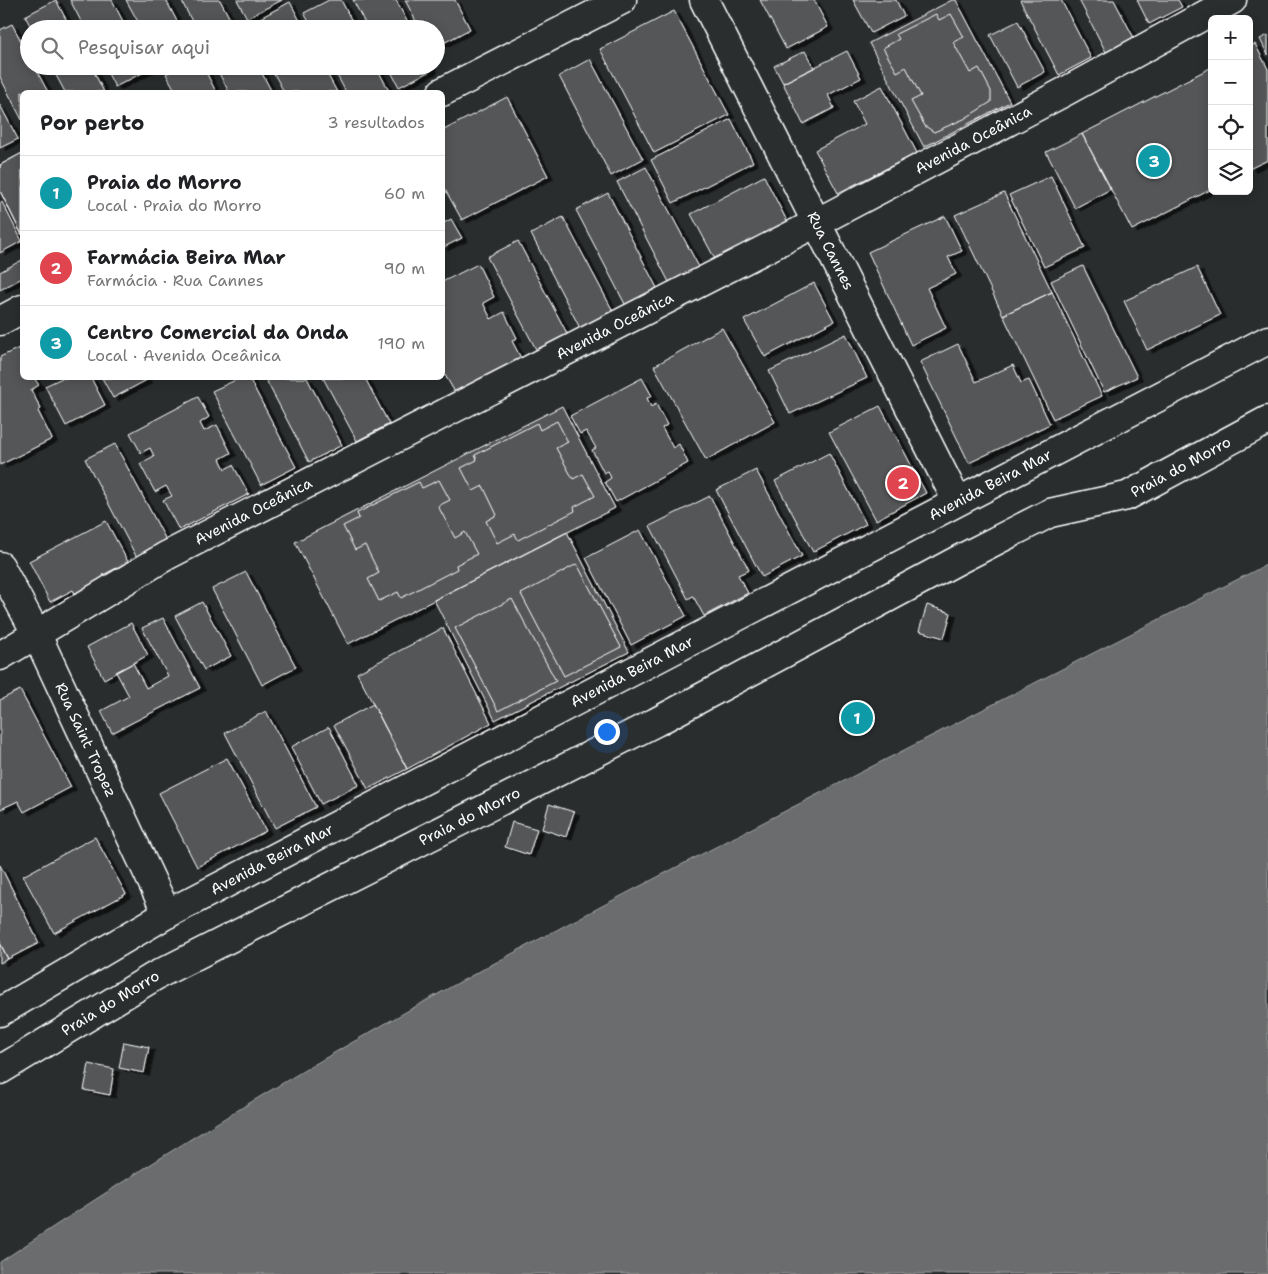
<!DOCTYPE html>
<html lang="pt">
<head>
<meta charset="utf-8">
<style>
	:root { --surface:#fff; --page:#f6f6f6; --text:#202124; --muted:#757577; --line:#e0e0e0; --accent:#847042 }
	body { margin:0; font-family:"Shantell Sans",sans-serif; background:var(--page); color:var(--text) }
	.controls { position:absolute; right:15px; top:15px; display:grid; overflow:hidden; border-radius:8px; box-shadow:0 2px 12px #0003 }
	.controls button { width:45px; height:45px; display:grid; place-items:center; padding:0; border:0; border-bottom:1px solid var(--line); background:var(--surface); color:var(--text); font:25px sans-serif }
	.you { position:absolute; left:606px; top:731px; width:18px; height:18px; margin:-12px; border:4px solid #fff; border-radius:50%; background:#1a73e8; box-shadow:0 0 0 8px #1a73e833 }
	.badge { display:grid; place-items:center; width:32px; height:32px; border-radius:50%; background:var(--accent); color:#fff; font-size:16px; font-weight:700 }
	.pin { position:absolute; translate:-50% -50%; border:2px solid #fff; box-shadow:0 1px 5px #0006 }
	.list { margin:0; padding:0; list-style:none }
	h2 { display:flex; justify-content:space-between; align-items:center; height:65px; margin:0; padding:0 20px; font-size:21px }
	h2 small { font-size:16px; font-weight:400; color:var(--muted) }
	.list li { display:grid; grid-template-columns:32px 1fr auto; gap:15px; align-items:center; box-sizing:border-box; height:75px; padding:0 20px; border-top:1px solid var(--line) }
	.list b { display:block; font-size:19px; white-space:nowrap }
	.list p { margin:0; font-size:16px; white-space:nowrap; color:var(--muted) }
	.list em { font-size:16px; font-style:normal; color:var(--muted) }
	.icon { flex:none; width:28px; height:28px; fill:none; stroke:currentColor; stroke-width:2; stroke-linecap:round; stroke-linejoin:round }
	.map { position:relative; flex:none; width:1268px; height:1274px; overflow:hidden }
	.search { position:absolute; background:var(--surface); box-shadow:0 2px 12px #0003; left:20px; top:20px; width:425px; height:55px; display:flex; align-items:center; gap:12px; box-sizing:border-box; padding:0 18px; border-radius:28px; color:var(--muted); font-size:19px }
	.panel { position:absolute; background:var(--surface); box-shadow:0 2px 12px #0003; left:20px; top:90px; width:425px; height:290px; border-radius:8px }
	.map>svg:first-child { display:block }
</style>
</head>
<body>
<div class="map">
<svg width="1268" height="1274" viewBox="0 0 1268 1274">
	<defs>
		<filter id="shadow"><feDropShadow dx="5.5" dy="3" stdDeviation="0" flood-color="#0009"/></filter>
	</defs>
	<rect width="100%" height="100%" fill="#2a2d2e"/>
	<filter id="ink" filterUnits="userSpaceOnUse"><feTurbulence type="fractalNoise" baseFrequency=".02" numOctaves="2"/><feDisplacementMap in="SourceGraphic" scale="10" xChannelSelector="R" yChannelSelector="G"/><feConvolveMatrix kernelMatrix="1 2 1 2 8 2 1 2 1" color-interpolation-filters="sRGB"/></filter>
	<g filter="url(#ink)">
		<path fill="#6a6c6d" stroke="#a6a7a7" d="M1268,564V1274H0V1262C113,1187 228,1114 346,1046C493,961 644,884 795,806C953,725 1110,644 1268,564Z"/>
		<path fill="#555758" stroke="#fff" filter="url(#shadow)" d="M56,0L71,29H32L25,16Z
			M70,0H112L127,29H85Z
			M126,0H166L181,29H142Z
			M181,0H220L230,19L212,29H196Z
			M237,0H282L247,18Z
			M329,0H341L356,29H313L304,13Z
			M353,0H396L411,29H368Z
			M405,0H455L470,29L436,47V29H420Z
			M760,0H814L828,27L786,49Z
			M853,0H896L904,16L871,33Z
			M952,0H956L1010,102L924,147L869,43Z
			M1020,0H1061L1091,58L1059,75Z
			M1079,0H1114L1134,38L1106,52Z
			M1137,0H1178L1182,7L1149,24Z
			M290,2L300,21L284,29H251L249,24Z
			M674,11L729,115L654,153L600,49Z
			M936,14L939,20L951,14L964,37L953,42L970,73L979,68L991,91V102L964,119L934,132L925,126L911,101L921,96L906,67L897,72L883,48L899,39L896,34Z
			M1018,21L1045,72L1017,87L990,35Z
			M12,24L29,56V66H34L48,92H22V120L0,77V30Z
			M1268,35V55L1260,39Z
			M1255,44L1268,69V160L1249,169V47Z
			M805,51L814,68L783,83L774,66Z
			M847,51L861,78L828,95L834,108L803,124L783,83Z
			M590,59L643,159L611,176L559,76Z
			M51,66H91L104,92H65Z
			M104,66H146L148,70L115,87Z
			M180,66H203L216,92H176L166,74Z
			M215,66H258L272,92H229Z
			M270,66H323L337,92H284Z
			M332,66H376L389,91L346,92Z
			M388,66H431L432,70L399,87Z
			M1212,67V189L1132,230L1082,134Z
			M882,86L917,153L838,193L815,150L865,124L853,101Z
			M507,97L548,176L462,220L442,184V131Z
			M0,105L18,139L0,148Z
			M731,119L753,162L673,203L651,160Z
			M1082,134L1111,189L1075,208L1046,152Z
			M22,153V235L0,191V165Z
			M22,153V235L0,191V165Z
			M646,167L700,269L670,284L617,182Z
			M764,176L788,223L716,261L691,214Z
			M1051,176L1085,248L1044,267L1009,195Z
			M608,193L658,290L626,306L576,210Z
			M1004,193L1052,292L1003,315L955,215Z
			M2,202L22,241L0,253V203Z
			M945,216L962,251L948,257L956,274L927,288L946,328L911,345L868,252Z
			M563,217L614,313L581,330L531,234Z
			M451,219L462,238L442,248V220L444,223Z
			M518,241L569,337L538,353L487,257Z
			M22,260V278L0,290V272Z
			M478,264L494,297L483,303L491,319L504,312L517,338L512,341L522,360L456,394L445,375L442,376V282Z
			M1083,266L1137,377L1104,392L1051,281Z
			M1197,267L1220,315L1147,350L1124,301Z
			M814,283L834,321L765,357L744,320Z
			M1052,292L1102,396L1053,419L1003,315Z
			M722,328L775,422L706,460L654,366Z
			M846,334L867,378L790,414L769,371Z
			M958,344L976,382L1013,365L1021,383L1029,380L1050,424L969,463L920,362Z
			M19,348L22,355V378H34L39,385L31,390L41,409L38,411L52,439L0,465V357Z
			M62,378H91L105,405L66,426L45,386Z
			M102,378H146L147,380L113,398Z
			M240,378H249L296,467L261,485L212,391Z
			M265,378H307L342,445L309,462Z
			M323,378H365L389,424L357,441Z
			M642,378L652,396L647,398L651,407L656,404L667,425L662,428L673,448L679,444L688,463L616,502L605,482L611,478L608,471L604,473L592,450L596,448L586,431L580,434L570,416Z
			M198,397L209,417L200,423L204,431L217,425L231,453L220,459L225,469L233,465L249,494L179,530L163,500L172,496L166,486L155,492L140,464L154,456L150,448L141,453L130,433Z
			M562,406L615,508L348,644L295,542Z
			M880,406L926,493L876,520L829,432Z
			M557,421L568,442L556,448L573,479L583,474L595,496L574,507L575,511L518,540L515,534L497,543L486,521L497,515L483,486L473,491L461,468L477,460L475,455L537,423L540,430Z
			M115,444L166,540L136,556L85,459Z
			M829,453L866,524L813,552L775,481Z
			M756,470L802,556L762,577L716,490Z
			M439,480L450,500L438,506L455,538L465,532L477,554L456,565L457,569L401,598L398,592L379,601L368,579L379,573L365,545L355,550L343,526L359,518L357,513L419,482L422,488Z
			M710,496L749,570L738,575L748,593L704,616L693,596L688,599L650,526Z
			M106,521L128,562L103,575L106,581L76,596L73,590L50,602L29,561Z
			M640,530L686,616L631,645L586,558Z
			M567,532L629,652L495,720L434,600Z
			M577,564L621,647L564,676L521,594Z
			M246,572L296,667L262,685L212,589Z
			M512,599L556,681L498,711L455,628Z
			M202,602L231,656L204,670L175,616Z
			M927,605L951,613L944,638L919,631Z
			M163,618L200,688L112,733L101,711L129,696L116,672L133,663L146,688L168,676L142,628Z
			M131,623L148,655L104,679L87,647Z
			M443,628L491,723L407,769L357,673Z
			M20,690L71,787L24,812L18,801L1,809L0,807V700Z
			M373,704L407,769L368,789L334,725Z
			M266,711L316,807L275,828L225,733Z
			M329,727L359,785L321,804L291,747Z
			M227,758L266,831L197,867L159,793Z
			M549,804L574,812L566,837L542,829Z
			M512,822L537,829L529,855L505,847Z
			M95,837L126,894L54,933L23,876Z
			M0,865L39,943L8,959L0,943Z
			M0,943L8,959L0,963Z
			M124,1042L149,1047L144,1073L119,1068Z
			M89,1064L114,1069L110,1095L84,1090Z"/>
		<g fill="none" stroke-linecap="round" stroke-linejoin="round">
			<defs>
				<g id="minor">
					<path id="s1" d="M704,0L957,501"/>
					<path d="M442,92L622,0"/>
					<path d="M0,321L22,309"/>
					<path id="s2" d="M0,566L36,633L167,914"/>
					<path id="s3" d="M0,656L166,556L816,223L1066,91L1232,0"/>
					<path id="s4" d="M0,1012L167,914L1268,340"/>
					<path id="s5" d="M0,1070L155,976L656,722L960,559L1050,513L1127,496L1268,420"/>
				</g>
			</defs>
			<use href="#minor" stroke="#fff" stroke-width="31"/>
			<use href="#minor" stroke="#2a2d2e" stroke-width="28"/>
		</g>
	</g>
	<g text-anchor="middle" stroke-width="4" stroke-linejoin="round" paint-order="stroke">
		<g font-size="15" fill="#fff" stroke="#2a2d2e">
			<text dy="5" stroke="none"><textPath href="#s3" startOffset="1102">Avenida Oceânica</textPath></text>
			<text dy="5" stroke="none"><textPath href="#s1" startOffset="281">Rua Cannes</textPath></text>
			<text dy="5" stroke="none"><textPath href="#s3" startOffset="698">Avenida Oceânica</textPath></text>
			<text dy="5" stroke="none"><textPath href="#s5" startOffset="1329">Praia do Morro</textPath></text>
			<text dy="5" stroke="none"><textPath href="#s4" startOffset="1122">Avenida Beira Mar</textPath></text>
			<text dy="5" stroke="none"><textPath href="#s3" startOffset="292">Avenida Oceânica</textPath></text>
			<text dy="5" stroke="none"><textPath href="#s4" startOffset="718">Avenida Beira Mar</textPath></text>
			<text dy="5" stroke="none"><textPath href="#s2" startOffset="194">Rua Saint Tropez</textPath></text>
			<text dy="5" stroke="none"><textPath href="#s5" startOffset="534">Praia do Morro</textPath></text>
			<text dy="5" stroke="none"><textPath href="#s4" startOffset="312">Avenida Beira Mar</textPath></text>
			<text dy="5" stroke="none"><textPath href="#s5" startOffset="129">Praia do Morro</textPath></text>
		</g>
	</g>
</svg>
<div class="controls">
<button>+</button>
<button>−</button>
<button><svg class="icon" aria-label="locate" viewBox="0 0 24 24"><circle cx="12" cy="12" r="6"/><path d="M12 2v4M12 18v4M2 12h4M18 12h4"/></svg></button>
<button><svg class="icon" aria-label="layers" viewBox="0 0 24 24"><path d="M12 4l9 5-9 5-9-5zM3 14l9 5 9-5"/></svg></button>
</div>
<div class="you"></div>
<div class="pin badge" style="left:857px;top:718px;background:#0f9aa8">1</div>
<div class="pin badge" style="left:903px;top:483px;background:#e0444e">2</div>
<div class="pin badge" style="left:1154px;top:161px;background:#0f9aa8">3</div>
<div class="search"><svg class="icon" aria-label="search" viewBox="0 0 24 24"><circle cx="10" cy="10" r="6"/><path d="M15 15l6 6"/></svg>Pesquisar aqui</div>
<section class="panel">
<h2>Por perto<small>3 resultados</small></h2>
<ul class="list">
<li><span class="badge" style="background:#0f9aa8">1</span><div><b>Praia do Morro</b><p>Local · Praia do Morro</p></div><em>60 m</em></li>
<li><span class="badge" style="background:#e0444e">2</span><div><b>Farmácia Beira Mar</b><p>Farmácia · Rua Cannes</p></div><em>90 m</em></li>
<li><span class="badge" style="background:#0f9aa8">3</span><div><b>Centro Comercial da Onda</b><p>Local · Avenida Oceânica</p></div><em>190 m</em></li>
</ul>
</section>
</div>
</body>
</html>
